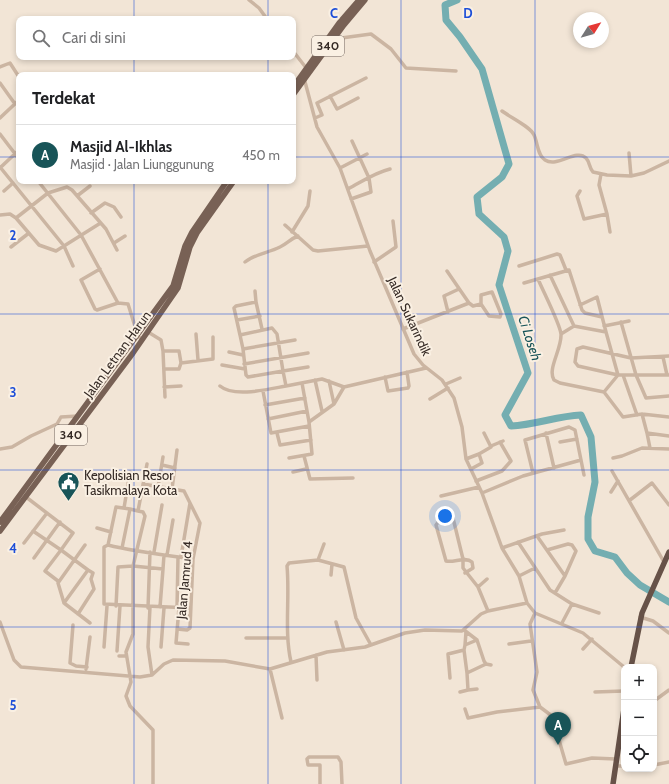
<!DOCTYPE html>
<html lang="id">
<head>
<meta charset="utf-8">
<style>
	:root { --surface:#fff; --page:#f6f6f6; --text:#202124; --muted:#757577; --line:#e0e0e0; --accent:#185458 }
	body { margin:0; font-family:Cabin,sans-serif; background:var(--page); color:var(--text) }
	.controls { position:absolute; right:12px; bottom:12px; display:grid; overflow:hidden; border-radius:8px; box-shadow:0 2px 6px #0003 }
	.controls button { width:36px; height:36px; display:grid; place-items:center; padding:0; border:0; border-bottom:1px solid var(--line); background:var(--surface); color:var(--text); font:20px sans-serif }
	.compass { position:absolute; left:573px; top:12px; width:36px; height:36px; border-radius:50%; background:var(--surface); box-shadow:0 2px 6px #0003; rotate:53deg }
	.you { position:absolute; left:445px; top:516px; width:14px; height:14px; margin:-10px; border:3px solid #fff; border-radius:50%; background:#1a73e8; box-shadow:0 0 0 6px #1a73e833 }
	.badge { display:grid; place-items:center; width:26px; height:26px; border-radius:50%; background:var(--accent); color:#fff; font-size:13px; font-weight:700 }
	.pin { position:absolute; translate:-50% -33px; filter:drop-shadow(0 1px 2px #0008) }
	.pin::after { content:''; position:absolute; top:21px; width:14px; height:12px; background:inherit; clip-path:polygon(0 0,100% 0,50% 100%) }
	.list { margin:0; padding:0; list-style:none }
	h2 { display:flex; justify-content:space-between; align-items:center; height:52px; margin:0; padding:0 16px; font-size:17px }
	h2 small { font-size:13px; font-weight:400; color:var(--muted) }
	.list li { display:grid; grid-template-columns:26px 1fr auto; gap:12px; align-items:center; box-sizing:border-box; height:60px; padding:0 16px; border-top:1px solid var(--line) }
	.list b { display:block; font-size:15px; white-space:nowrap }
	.list p { margin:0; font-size:13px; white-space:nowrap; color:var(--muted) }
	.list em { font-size:13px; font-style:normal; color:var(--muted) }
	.icon { flex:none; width:22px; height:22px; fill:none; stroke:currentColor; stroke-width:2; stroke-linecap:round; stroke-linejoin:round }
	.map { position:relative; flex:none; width:669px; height:784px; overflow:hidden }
	.search { position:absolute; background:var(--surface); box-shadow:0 2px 6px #0003; left:16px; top:16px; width:280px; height:44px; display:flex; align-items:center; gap:10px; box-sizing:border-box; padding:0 14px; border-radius:8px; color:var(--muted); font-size:15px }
	.panel { position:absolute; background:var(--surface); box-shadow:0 2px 6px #0003; left:16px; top:72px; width:280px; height:112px; border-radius:8px }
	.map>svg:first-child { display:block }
</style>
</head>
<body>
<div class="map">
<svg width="669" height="784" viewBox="0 0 669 784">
	<rect width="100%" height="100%" fill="#f2e5d6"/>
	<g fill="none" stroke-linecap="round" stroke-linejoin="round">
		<path stroke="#74aeb1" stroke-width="7" d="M457,0L445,5L446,20L460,37L482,69L509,164L502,177L477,197L479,214L504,237L508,251L499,285L528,373L505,415L511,426C535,425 557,416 581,415L591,437L595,482L588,517V539L595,551L615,557L627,573L640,585L669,602"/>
		<path stroke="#cbb5a2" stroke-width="3.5" d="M249,0L259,8L267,19
			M334,39L371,34L391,49L406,68L456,71
			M293,51L307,69
			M0,67L10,63L19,77
			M304,78L317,127L340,168L370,251L414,354L423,365L442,380L454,398L462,427L466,459L482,493L502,548L519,576L527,603
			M0,83L15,104
			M330,96L337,109L358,98
			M502,111C510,117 531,127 534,135C538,143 537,155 545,160C558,168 576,148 586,158C590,162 589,168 593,172L607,175L631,176L644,173L669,161
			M0,118L19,100
			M315,118L322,115L317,103L366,78
			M19,127V128
			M0,134L19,159
			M629,153L631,176
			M0,167L64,246L73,266
			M0,168L19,150
			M340,168L367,154
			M38,181L81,235L118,303L128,304L138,336L142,340
			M348,189C363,181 374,173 390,169
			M4,191L13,183
			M580,191L577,196L584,219L607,214L599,185L601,174
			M77,196L90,186
			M351,199L371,192L369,178L352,141
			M91,213L105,203L114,207L121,217
			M607,214L610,232
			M0,215L10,214L16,218L39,245L56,251L99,224
			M16,218L48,193L67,187L72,190L106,229L117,250
			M285,225L313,250L318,251L368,246
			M292,232L308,206L310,191
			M114,243L125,236
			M11,247L29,233
			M245,262C255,254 268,253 280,247C287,244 290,239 298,236
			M374,262L396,247L393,221
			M519,266L557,254L560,255L566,270
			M100,269L81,280L95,309L97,310L118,303
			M550,275L574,326
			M538,279C543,291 560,324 561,334C562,349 547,369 554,380L560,383L604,392L623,417L642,414L669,417
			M524,283L569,270L582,310L585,313L602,317
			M255,291L256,302
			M469,303L473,306L481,304L489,316L500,317L501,314L492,292L481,295V304
			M580,305L597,297L606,332
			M448,312L444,296L459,289
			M237,320L260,316
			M621,322L636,375L646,398L669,396
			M604,326L629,321
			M136,327L144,315L151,318
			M403,329L469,303L447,271
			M148,332L161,340L163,351H179L181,363L213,359V337
			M196,334L198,360
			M561,334L574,326L606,332L618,375L604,392
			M240,335L234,308L236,306L256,302L262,329
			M295,340L243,349L246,375L248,377L283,371L286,386L322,379L344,387L426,368
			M243,349L240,335L272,328L277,334L283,371L308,367
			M163,351L165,397
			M229,352L243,355
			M669,356L631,358L583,347L577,349L575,362L578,366L618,375H669
			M663,357L667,375
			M244,364L308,353
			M222,365L245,369
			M164,369H179L181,363
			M623,375L637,415
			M385,377L388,391L408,388L409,386L407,372
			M315,380L322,411
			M329,381L334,404
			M302,383L309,422
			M446,384L460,378
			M220,386C234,398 269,389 286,386
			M164,387L181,386
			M263,391L271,433L309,426
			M430,399L448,388
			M265,405L305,398
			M642,414L647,433L669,436
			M268,419L307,411
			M277,433L280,445L311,440
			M546,433L554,468
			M647,433L650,448
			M65,434L57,424L61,417L78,416
			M560,442L577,439
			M491,446L503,441
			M0,449L12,447L31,436L57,424
			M304,456L310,479L353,478
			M289,458L312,454L309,422L334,404L344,387
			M613,458L622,456L642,448L669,449
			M466,459L479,454L491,447L484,433
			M147,464L138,511L143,512L145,516L133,566V634L126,652L131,682L126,696L130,706L153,730V784
			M162,465L175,468
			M471,469L482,463L479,454
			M612,471L664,562
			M293,472L306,469
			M533,473L525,440L569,427L575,430L584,475
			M476,481L502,471L511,461L500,442
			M143,484L184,491L190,503
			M158,487L163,457
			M172,489L177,450
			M611,492L618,481
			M482,493L523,476L581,460
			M441,496L479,487
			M26,497L73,533L61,550L88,570L64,603L90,623
			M630,500L652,483L669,505
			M124,508L130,472
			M452,514L463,559V568L478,587L488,611
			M453,519L439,521L436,525L446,561C454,563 465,556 472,562L473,568L465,573
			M97,528L111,532
			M33,531L61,550L45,571L58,581
			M537,536L565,576
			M518,542L550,590L572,604L599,613
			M24,543L47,513
			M108,545L116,507L130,509
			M122,548L130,509L138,511
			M502,548L542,534L564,530
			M547,550L568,544L572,545L576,551L565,576L555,593
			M154,552L162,505
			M167,555L173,520
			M34,558L60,522
			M318,560L324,544
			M331,575L332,564
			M519,576L535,568
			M478,587L487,579
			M64,603L58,583L85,545
			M116,606L118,567L133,566L163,569L164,555
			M150,607L148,647L152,675
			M160,607L163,569
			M148,608L150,552
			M177,608L178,557
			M179,608L176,643L188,644
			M190,608L104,604V547L108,545C136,552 165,555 193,559
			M78,614L94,589L91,579L93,573L88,570
			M179,616H190
			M640,617L653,621L669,633
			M0,622L14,660L21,667L140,677L152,675L164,664L173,660L225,661L270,669L327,652L365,647L405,633L425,630L462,631L481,614L488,611L527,603L535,613L583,633L624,667
			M336,622L344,650
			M562,623L572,604
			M73,625L70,663L76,666L87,667
			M177,629L187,630L190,628L193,559L200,523L190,503L181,557
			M464,630L477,640L484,661L486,664L491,665
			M246,638H288
			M509,644L531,641
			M465,645L466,632
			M104,647L107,606
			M161,647L164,608
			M583,649L592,639
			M464,650L467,673L486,664
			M117,651L120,606
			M316,655L317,680
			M119,656H126
			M291,662C284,631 290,598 287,566L289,563L318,560L344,567L356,618L371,645
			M86,669L90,637
			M270,669L282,718
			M467,673L468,690L477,689
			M450,678L448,654L464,650L465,645L477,640
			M460,692L468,690
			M595,692L624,691
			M654,701L669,690
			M540,707L552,716L566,764L592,758L616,759
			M465,709L468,718L497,712L540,707L533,690L537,672L530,624L535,613
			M654,765L669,762
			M615,766H624
			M320,784V765H308L307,759L309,757H338L341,762L342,784"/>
		<path stroke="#786155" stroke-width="5.5" d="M293,87L339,23L359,0
			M293,95L344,25L365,0
			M0,522L173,286L185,246L192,232L227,181
			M0,531L133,353L178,288L190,247L197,233L234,181"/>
		<path stroke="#675248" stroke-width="5.5" d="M631,667L642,613L669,552
			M613,784L624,709"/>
	</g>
	<path fill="none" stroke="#1d4ed8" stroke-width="1" stroke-opacity="0.55" d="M134,0V19M268,0V19M401,0V784M535,0V784M134,57V75M268,57V75M0,157H19M293,157H669M134,181V784M268,181V784M0,314H669M0,470H669M0,627H669"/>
	<defs>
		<symbol id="civic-pin" viewBox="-11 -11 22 30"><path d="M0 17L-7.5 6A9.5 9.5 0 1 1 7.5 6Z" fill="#185458" stroke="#faf0e3"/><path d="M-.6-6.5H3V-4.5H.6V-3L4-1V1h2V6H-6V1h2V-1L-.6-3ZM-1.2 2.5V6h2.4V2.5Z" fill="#fff"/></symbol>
	</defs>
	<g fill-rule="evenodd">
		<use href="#civic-pin" x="56" y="470" width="25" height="34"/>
	</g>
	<g text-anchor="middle" stroke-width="4" stroke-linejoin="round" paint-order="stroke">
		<g fill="#faf0e3" stroke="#70655e" stroke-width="1">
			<rect x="312" y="36" width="32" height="20" rx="3"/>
			<rect x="55" y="425" width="32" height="20" rx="3"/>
		</g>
		<g font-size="12" font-weight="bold" fill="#352a25">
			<text x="328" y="50">340</text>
			<text x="71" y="439">340</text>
		</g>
		<g font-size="13" fill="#352a25" stroke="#faf0e3">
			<text transform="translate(410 316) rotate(65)" y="5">Jalan Sukarindik</text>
			<text transform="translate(117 354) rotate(-54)" y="5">Jalan Letnan Harun</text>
			<text transform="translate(184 580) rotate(-85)" y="5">Jalan Jamrud 4</text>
		</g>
		<g font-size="13" fill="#352a25" stroke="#faf0e3" text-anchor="start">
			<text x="84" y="480">Kepolisian Resor<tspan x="84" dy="15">Tasikmalaya Kota</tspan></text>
		</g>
		<g font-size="14" font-style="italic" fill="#185458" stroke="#faf0e3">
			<text transform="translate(530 338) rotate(72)" y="5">Ci Loseh</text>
		</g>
	</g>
	<g font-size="13" text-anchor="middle" font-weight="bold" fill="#1d4ed8" stroke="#faf0e3" stroke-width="4" stroke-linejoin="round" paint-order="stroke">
		<text x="334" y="18">C</text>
		<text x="468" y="18">D</text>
		<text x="13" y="240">2</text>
		<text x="13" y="397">3</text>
		<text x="13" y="553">4</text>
		<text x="13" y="710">5</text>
	</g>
</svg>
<div class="controls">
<button>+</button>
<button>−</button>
<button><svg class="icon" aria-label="locate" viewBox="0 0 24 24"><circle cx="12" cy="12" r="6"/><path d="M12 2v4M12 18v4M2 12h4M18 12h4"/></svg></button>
</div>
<svg class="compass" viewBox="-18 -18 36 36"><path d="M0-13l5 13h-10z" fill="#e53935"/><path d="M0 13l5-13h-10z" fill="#757577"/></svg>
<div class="you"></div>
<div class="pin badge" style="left:558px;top:745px">A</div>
<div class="search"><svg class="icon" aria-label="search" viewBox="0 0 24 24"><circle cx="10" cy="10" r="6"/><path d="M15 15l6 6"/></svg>Cari di sini</div>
<section class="panel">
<h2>Terdekat<small></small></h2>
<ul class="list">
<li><span class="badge">A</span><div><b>Masjid Al-Ikhlas</b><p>Masjid · Jalan Liunggunung</p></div><em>450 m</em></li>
</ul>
</section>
</div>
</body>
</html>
